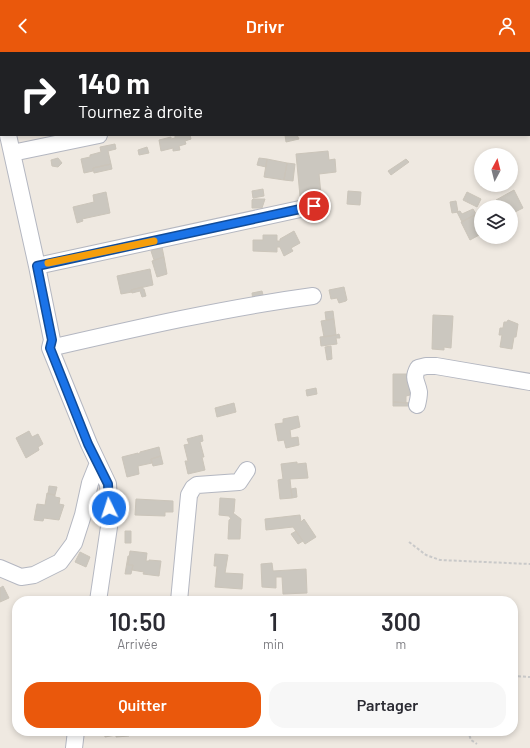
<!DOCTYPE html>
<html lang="fr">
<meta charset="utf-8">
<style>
:root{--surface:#fff;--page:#f7f7f7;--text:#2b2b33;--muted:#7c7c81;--accent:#ea580c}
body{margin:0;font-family:Barlow,sans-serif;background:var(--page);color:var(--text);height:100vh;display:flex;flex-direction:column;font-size:15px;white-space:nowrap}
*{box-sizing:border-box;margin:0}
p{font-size:13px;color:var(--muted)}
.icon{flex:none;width:22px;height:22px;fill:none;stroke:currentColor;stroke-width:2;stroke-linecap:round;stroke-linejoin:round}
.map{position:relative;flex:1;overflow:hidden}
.sheet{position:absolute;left:12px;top:544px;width:506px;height:140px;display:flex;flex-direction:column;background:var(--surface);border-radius:16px;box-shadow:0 2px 6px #0003}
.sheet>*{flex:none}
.guide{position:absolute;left:0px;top:0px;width:530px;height:84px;box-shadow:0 2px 6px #0003;background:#202124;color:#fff;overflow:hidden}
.needle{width:26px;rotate:7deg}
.controls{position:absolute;left:474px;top:96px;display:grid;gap:8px}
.controls a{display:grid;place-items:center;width:44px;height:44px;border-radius:50%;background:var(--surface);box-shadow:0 2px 6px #0003;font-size:20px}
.pin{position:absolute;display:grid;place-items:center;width:34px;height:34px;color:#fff;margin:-17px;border:2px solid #fff;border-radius:50%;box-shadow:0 1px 4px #0007}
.me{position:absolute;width:44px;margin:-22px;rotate:356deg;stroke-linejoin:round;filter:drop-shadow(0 0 3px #0008)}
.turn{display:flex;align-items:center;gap:14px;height:84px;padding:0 12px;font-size:18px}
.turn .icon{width:52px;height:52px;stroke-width:2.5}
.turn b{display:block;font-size:28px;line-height:34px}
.eta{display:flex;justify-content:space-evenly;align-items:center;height:68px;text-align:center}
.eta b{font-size:24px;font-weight:600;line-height:28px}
.button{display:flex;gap:8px;margin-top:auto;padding:8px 12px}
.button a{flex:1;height:46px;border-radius:16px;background:var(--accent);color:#fff;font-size:16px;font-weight:600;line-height:46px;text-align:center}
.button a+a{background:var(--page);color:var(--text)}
header{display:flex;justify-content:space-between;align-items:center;height:52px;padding:0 12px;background:var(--accent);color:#fff;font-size:18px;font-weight:600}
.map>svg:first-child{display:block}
</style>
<header><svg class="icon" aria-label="back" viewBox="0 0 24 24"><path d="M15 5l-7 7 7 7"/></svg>Drivr<svg class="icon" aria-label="person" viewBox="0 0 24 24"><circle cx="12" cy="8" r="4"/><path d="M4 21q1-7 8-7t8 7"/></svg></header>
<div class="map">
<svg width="530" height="696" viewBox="0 0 530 696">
<rect width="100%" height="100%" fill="#efe9e1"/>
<path fill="#cbc7bf" stroke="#cbc5ba" d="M175 83H190L191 87 185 89 186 92 179 94 180 98 173 99V96L161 99 159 88 171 85V87L175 86Z
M285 83H297L299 87 286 90Z
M115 92 116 97 108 99 111 112 93 116V119L84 121 81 107 90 105V103L101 100 100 95Z
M147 95 149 101 139 103 138 98Z
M328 99 329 108 335 107 336 120 319 122 321 142 300 144 296 102Z
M58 106 62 111 58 115 52 114 51 108Z
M259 106 267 107 266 115 257 113Z
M267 107 287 111 284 128 264 125Z
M406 107 409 110 391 123 388 119Z
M287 111 295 112 293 129 284 128Z
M111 112 112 117 94 121 93 116Z
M263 137 264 144 253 146 252 139Z
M514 138 523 156 511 162V155H499L496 148Z
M348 139 361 140 360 153 347 152Z
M106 140 110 161 82 167 83 169 77 171 73 155 94 150 93 143Z
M467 140 481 147 477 155 463 148Z
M253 147H265L262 156H252V148Z
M456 149 458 160 452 161 450 150Z
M473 157 476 162 462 170 457 160 460 159 462 162Z
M477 162 481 170V182L470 188 461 170Z
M294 179 300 191 291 196 293 199 284 204 280 195H277V200L253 199V188H263V183H277V189H280V187Z
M162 195 164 205 154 208 151 199Z
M164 205 167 222 157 225 152 209Z
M150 217 153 233 131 238 132 240 121 242 117 224Z
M142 235 143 237H144L146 244 142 245 140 239 132 241 131 238Z
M344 235 347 248 346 249 339 251 337 246 331 247 329 238Z
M262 239 264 247 253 249 252 241Z
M333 259 334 267 326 268 325 260Z
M433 263 453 264 451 296 444 295V298L432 297Z
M334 267 336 283 324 285 321 269Z
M508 268 518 272 516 285H514L512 297 500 295 502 283H499L500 276H503L504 270H507Z
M339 282 340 286H336L337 292 321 294 320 285 336 283Z
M331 294 332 307 327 308 325 295Z
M393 322H410V343L406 344V351L393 350Z
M316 336 317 342 307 344 306 338Z
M393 350 412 351V354H393Z
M234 351 236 360 217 365 215 356Z
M298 364 300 375 290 378 291 386 298 385 299 393 286 396 284 388 278 389 275 372 283 371V367Z
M29 379 32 385 38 382 43 392 38 395 39 398 26 406 16 386Z
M202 383 203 389 200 390 204 405H202L205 418 188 422 185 409H188L184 393 189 392 187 387Z
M159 395 161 404 151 407 152 411 138 414 139 422 127 425 122 405 138 401V402L140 401V400Z
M161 404 163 412 153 414 151 407Z
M297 410V412L306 411 308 426 290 427 292 446 280 447 278 428 283 427 281 412Z
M49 434 57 435 55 443 48 442Z
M296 436 297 445 292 446 291 437Z
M47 441 55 443V445L60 446 59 452 64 453 59 468 44 466 43 469 34 468 37 452 45 453Z
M220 446 235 447 234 460 233 461 241 467 240 487H228L229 468 231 467 229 464 219 463Z
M136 447 173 449V460H165V464L135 463Z
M300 463 301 470 304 467 316 485 305 492 293 475 266 478 265 467Z
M125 479H131V491H125Z
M296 479 303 489 298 492 291 482Z
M130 499 147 501 146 509H149V508L161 509 159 524 143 522 144 520 132 518 133 513H128Z
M80 500 90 505 86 515 75 510Z
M215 502 228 503 225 521 243 522 242 537 215 535 217 514H214Z
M128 504H129L128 513H133L131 522H125Z
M272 511 273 519 306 517 307 541 283 542 282 525H276V536L262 535 261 512Z
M3 534 9 546 0 550V536Z
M104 679H137V680L129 682V684L116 685V683L105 685Z
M422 679H437V683L422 682Z"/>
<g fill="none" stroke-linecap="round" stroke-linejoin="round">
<defs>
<path id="minor" d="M475 1V0
M0 30 1 36
M529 33H530
M8 83 37 214 52 288 50 296 89 392 108 432 110 468 98 549
M12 101 99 83
M37 214 314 154
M50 296C137 276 224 256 313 244
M417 353C418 349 419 344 419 340 417 329 412 327 418 316L426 314H436L530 330
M0 516 21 525 34 523 60 510 74 491 83 463 90 431 98 411
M179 549 189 443 193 436 197 433 239 430 247 418
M74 696 76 679"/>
</defs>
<use href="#minor" stroke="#b4b7c1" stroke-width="18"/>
<path stroke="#c9c9c9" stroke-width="2" stroke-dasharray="3 2" stroke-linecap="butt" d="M409 490 426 503 440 508 530 512
M513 624 530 625
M468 679 471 688 477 692"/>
<use href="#minor" stroke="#fff" stroke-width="16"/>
</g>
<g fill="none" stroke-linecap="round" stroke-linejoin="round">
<defs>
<path id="route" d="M109 456 108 432 88 392 50 296 52 288 37 214 314 154"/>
</defs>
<use href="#route" stroke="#114b97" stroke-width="10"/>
<use href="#route" stroke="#1a73e8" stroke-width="7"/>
<path stroke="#f59e0b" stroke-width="7" d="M48 211 154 189"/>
</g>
</svg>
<div class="controls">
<a><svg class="needle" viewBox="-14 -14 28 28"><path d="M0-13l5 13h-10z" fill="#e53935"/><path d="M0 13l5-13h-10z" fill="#7c7c81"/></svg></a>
<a><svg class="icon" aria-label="layers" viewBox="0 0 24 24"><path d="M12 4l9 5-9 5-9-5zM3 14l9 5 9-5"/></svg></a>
</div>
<div class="pin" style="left:314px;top:154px;background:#d93025"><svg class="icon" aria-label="arrive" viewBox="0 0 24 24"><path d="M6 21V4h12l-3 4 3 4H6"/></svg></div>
<svg class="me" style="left:109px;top:456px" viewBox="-20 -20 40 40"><circle r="17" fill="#1a73e8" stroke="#fff" stroke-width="3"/><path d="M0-11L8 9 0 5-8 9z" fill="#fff"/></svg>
<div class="guide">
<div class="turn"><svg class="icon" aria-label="right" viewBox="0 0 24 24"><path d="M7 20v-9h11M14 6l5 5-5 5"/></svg><div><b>140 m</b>Tournez à droite</div></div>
</div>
<section class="sheet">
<div class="eta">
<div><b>10:50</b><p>Arrivée</p></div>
<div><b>1</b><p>min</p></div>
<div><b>300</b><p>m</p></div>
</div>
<div class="button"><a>Quitter</a><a>Partager</a></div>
</section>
</div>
